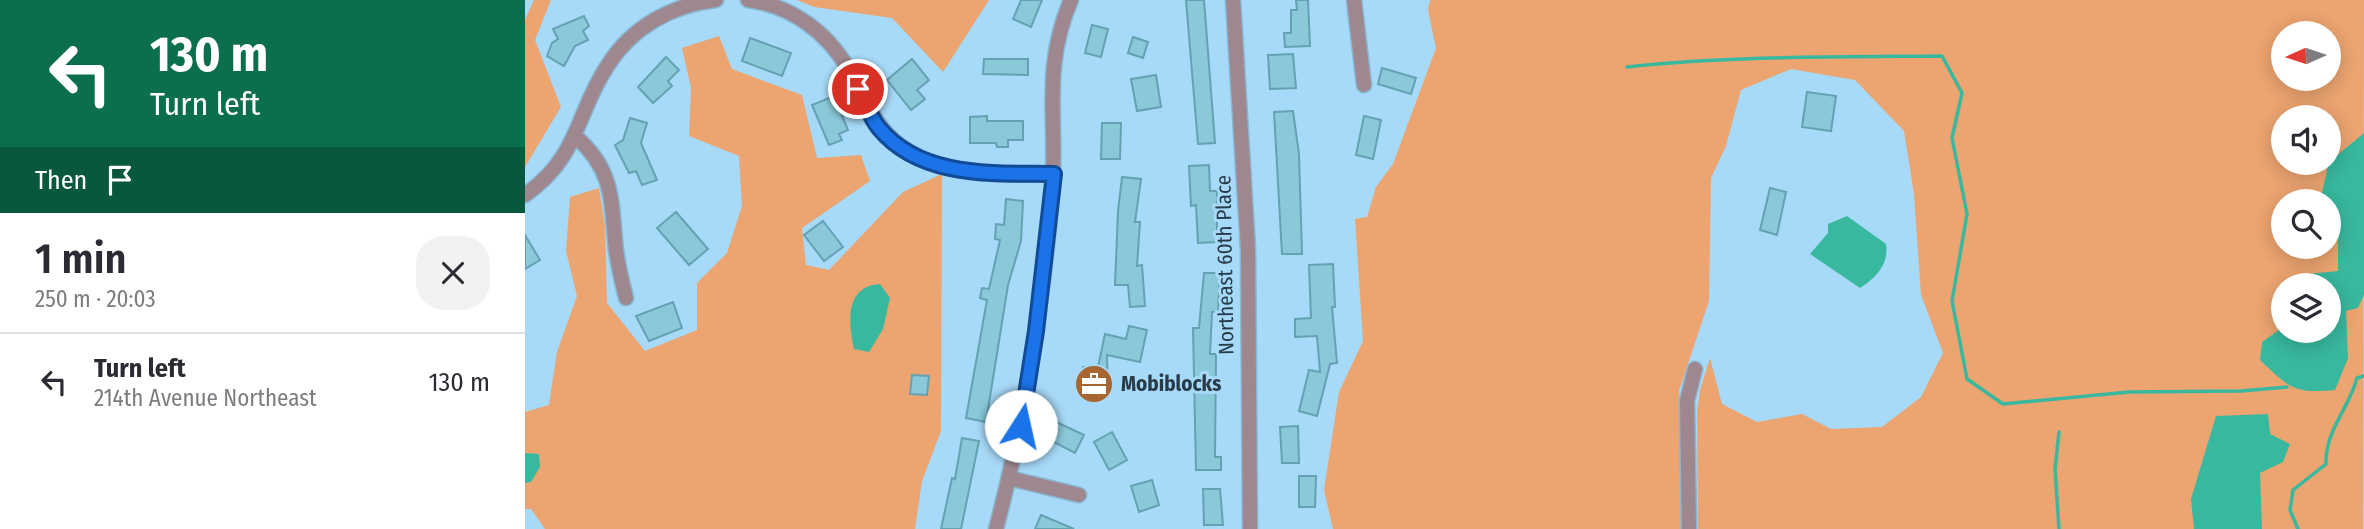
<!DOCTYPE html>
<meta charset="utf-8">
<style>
:root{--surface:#fff;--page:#f2f2f3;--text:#2b2b33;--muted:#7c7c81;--line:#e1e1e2}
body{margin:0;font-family:"Fira Sans Condensed",sans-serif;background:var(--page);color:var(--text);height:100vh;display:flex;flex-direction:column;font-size:26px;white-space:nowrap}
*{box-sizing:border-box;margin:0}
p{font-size:23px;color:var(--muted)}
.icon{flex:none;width:38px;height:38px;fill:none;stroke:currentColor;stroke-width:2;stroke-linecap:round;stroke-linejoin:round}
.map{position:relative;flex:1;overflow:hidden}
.details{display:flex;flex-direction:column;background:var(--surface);width:525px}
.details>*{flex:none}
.hud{background:#0b6e4f;color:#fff;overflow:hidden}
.needle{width:46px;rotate:267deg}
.fabs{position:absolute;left:1746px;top:21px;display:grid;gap:14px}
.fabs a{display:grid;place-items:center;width:70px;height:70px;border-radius:50%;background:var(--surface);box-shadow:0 4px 18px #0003;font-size:35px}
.pin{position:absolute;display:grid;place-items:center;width:60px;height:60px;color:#fff;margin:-30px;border:4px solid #fff;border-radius:50%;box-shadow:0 2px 7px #0007}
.me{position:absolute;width:77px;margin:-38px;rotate:10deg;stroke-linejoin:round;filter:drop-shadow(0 0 5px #0008)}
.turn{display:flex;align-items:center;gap:24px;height:147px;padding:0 35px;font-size:32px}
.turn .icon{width:91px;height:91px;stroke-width:2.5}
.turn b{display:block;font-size:49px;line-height:60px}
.then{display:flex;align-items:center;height:66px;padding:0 35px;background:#0003;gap:14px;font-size:26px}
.round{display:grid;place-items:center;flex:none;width:74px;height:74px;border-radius:28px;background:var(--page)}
.summary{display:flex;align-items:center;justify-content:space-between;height:119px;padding:0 35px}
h1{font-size:42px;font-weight:600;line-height:52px}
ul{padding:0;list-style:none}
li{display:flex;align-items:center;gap:21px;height:98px;padding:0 35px;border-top:2px solid var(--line)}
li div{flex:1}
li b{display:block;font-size:26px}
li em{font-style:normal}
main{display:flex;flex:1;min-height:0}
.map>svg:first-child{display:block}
</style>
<main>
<section class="details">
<div class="hud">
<div class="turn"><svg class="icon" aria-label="left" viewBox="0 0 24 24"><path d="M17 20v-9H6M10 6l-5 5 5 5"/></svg><div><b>130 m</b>Turn left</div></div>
<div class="then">Then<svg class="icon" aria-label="arrive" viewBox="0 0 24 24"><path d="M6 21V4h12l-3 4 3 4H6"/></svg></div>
</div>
<div class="summary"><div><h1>1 min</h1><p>250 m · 20:03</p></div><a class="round"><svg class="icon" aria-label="close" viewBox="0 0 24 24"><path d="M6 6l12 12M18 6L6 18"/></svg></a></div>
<ul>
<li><svg class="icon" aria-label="left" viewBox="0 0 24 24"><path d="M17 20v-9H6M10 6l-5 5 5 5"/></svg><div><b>Turn left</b><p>214th Avenue Northeast</p></div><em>130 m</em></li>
</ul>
</section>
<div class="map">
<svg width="1839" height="529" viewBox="0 0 1839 529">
<rect width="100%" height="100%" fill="#a7d9f8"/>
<path fill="#eca470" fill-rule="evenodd" d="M9 0H26L10 40 36 107 0 167V20Z
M272 0H464L418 72 367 18 289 7Z
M905 0H1839L1838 529H1173L1172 411 1175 390 1185 358 1197 404 1232 422 1277 414 1306 429 1357 427 1396 397 1418 353 1396 295 1389 194 1379 131 1330 80 1266 69 1216 90 1201 146 1186 178 1184 301 1154 391 1159 442 1157 529H808L799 490 814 392 838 341 830 219 842 217 851 187 868 164 911 48 903 10ZM1759 33H1804V79H1759ZM1759 117H1804V163H1759ZM1759 201H1804V247H1759ZM1759 285H1804V331H1759Z
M194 36 207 69 277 95 292 158 336 155 345 181 277 228 281 265 304 270 378 192 417 174 416 431 397 481 390 529H20L6 509H0V412L24 405 32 352 52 296 41 251 45 197 74 188 80 226 82 303 120 351 172 330V283L202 253 217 206 214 156 164 136 166 88 157 48Z"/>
<path fill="#38b89e" d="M1839 133V295L1833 308 1821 311 1823 358 1810 390C1768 394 1765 388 1735 360L1737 342 1758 327 1759 293V331H1804V285H1769L1783 274 1813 271V239L1804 232V201H1795L1804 162Z
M1322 216 1361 244C1364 264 1352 277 1335 288L1285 254 1303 233V224Z
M355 284 365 298 358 329 344 352 329 349C323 322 320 286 355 284Z
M1743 414 1745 434 1765 444 1758 462 1735 473 1737 529H1669L1666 499 1691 416Z
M0 453 14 454 15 467 6 482 0 483Z"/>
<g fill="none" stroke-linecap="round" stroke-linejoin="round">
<path stroke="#38b89e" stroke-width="3.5" d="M1102 67C1206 56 1312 57 1417 56L1437 93 1427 138 1442 214 1427 301 1442 379 1478 404 1604 392 1716 391 1762 387
M1534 529 1530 469 1534 432
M1773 529 1765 510 1768 490 1801 464C1800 430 1824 409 1832 378L1839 376"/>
</g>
<path fill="#8bc9da" stroke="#64a2b2" stroke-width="2" d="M496 0H517L506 27 488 19Z
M661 0H679L690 143 673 144Z
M771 0H783L785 46 760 47 759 33H766V10H772Z
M59 16 64 26 58 31 63 40 50 46 39 66 22 56 27 43 33 39 28 29Z
M567 25 583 29 576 57 560 53Z
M608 37 623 42 618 58 603 53Z
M225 38 266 53 257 76 217 61Z
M768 54 771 88 745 89 743 55Z
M141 57 154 70 143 81 147 86 128 103 113 87Z
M387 59 404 80 392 90 400 99 386 110 362 80Z
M459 59H503V75L458 74Z
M857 68 891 78 886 94 853 84Z
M631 75 636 107 612 111 606 79Z
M1282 92 1311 96 1306 131 1277 127Z
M309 96 323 130 314 134 317 140 304 145 287 105Z
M768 111 774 154 777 254H757L749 112Z
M462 116V121H498V140H483V147H472L471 143H445V117Z
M839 116 856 120 848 159 831 155Z
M105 118 122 123 116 143 132 180 117 185 111 171 104 173 90 145 98 140Z
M577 123H596L595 159H576Z
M684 165 685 191H692V242L673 243 671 205 666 206 664 166Z
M597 177 616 179 610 222H615L612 266 617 265 620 306 605 307 603 285H590L593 211Z
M1245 188 1261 192 1252 235 1235 230Z
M481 199 498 201 496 241 483 285 461 422 441 418 462 300 455 298 457 288 464 289 475 240 470 239 471 224 479 225Z
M151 212 183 249 164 265 132 228Z
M298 221 318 247 299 261 279 235Z
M0 235 15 260 0 269Z
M808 264 810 307H807L812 363 805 364 792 416 774 411 784 370 795 372 792 336 770 337V319L786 318 784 265Z
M679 273H695L693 312H687L685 354H691L690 457H696V470H671L668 328H674Z
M148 302 157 328 124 341 111 316Z
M604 326 622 330 615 362 582 355 583 397 559 398 558 367H573L580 334 601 339Z
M387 375 404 376 402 395 385 394Z
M525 419 559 435 550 453 517 436Z
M773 426 774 463H757L755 427Z
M587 432 602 460 584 470 569 442Z
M437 438 454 441 436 529H416L427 478 430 479Z
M774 476H791L790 507H774Z
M627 480 634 505 614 512 606 486Z
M678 489H695L698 525H679Z
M516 515 549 529H510Z"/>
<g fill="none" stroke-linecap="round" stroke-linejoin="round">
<defs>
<path id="minor" d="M223 0C267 6 302 32 324 70 341 100 350 128 378 148 422 179 478 174 529 174
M708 0 723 249 725 529
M829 0 839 85
M51 137C90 171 86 203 91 250 93 266 97 282 101 298
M0 195C56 155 50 114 83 65 107 27 147 5 191 0
M484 478 554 495
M471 529C500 419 517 307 527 194 533 122 516 70 546 0
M1164 529 1162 401 1170 369"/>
</defs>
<use href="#minor" stroke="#8bb6d1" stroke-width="17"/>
<use href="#minor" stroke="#9e878e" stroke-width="14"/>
</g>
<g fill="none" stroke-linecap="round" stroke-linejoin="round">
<defs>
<path id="route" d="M333 89C340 102 345 117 354 128 396 179 470 173 529 174L511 331 496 426"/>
</defs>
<use href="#route" stroke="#114b97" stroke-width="18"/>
<use href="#route" stroke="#1a73e8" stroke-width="12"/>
</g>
<defs>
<symbol id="office-disc" viewBox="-11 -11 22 22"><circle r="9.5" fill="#a76531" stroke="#a7d9f8"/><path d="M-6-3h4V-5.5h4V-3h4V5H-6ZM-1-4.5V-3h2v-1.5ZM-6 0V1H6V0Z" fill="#fff"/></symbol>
</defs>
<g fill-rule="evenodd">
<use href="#office-disc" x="547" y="362" width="44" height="44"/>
</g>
<g text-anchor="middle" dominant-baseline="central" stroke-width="6" stroke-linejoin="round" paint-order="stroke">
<g font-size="21" fill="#273b48" stroke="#a7d9f8">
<text transform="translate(700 265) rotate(-91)">Northeast 60th Place</text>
</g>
<g font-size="21" font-weight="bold" fill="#273b48" stroke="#a7d9f8" text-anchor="start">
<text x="596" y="384">Mobiblocks</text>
</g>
</g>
</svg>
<div class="fabs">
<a><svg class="needle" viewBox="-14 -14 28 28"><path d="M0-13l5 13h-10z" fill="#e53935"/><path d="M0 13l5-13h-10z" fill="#7c7c81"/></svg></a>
<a><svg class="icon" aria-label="sound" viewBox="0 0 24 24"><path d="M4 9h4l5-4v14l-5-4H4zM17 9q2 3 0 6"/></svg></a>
<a><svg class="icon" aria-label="search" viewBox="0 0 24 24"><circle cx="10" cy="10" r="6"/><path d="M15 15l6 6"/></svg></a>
<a><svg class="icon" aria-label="layers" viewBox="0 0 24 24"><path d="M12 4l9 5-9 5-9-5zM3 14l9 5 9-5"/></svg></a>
</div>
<div class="pin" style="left:333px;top:89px;background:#d93025"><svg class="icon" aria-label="arrive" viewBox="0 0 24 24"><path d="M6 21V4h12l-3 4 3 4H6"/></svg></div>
<svg class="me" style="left:496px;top:426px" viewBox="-20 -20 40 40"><circle r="19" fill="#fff"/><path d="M0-13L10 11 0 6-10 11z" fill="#1a73e8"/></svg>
</div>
</main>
